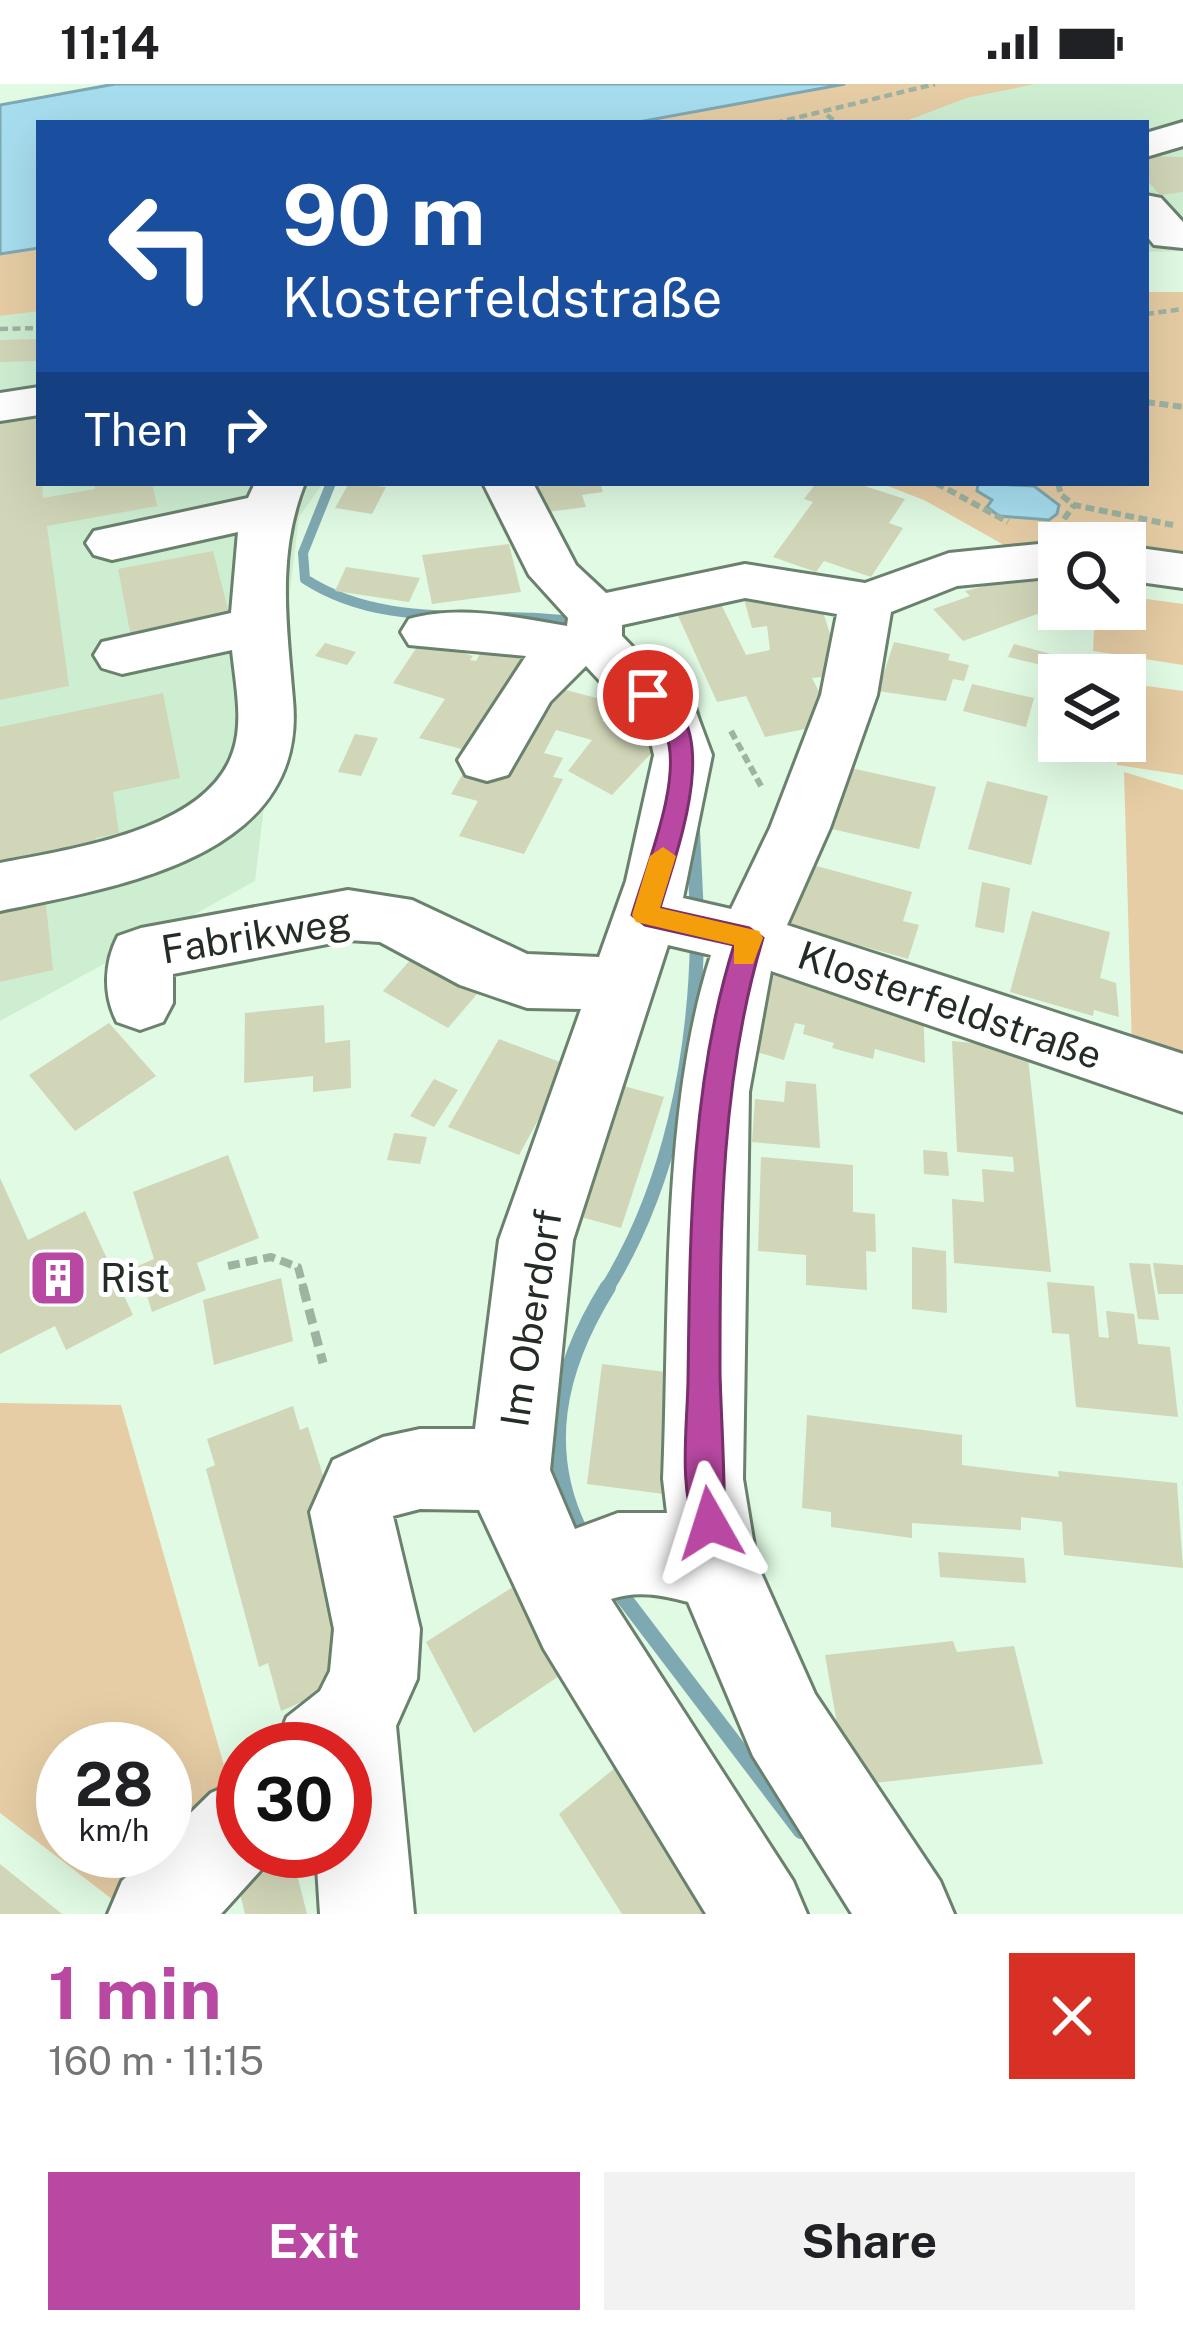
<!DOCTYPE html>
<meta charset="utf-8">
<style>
:root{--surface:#fff;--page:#f2f2f2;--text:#202124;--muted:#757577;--accent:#b948a3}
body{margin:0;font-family:"Public Sans",sans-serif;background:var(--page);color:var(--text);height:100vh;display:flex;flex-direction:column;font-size:45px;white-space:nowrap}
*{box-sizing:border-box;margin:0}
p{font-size:39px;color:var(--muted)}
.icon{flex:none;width:66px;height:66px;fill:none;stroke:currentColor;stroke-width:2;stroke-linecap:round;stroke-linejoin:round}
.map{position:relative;height:1830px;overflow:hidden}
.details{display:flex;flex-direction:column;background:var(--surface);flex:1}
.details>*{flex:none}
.banner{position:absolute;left:36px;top:36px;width:1113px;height:366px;border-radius:0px;box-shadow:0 12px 48px #0002;background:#1a4fa0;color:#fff;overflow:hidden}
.fabs{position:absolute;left:1038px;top:438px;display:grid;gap:24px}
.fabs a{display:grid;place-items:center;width:108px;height:108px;border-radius:0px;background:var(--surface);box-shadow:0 12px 48px #0002;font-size:60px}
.speed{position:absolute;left:36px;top:1638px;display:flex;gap:24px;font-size:60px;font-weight:700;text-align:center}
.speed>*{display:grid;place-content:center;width:156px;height:156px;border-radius:50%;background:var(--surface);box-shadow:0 12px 48px #0002;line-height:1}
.speed small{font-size:30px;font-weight:400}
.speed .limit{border:18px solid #d22;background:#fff;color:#111}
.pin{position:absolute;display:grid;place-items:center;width:102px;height:102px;color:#fff;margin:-51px;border:6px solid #fff;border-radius:50%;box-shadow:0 3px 12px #0007}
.me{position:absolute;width:132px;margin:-66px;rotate:354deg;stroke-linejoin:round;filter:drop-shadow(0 0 9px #0008)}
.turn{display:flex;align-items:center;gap:42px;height:252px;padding:0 48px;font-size:54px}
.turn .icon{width:156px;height:156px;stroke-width:2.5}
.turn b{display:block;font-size:84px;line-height:102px}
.then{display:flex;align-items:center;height:114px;padding:0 48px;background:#0003;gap:24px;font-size:45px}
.round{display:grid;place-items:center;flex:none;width:126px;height:126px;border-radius:0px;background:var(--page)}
.head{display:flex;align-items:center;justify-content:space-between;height:204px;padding:0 48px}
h1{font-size:72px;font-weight:700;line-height:90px;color:var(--accent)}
.primary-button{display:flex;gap:24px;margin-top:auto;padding:24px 48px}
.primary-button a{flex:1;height:138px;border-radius:0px;background:var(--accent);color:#fff;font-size:48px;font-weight:700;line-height:138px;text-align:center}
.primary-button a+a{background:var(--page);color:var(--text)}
.status{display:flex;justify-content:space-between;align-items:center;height:84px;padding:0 60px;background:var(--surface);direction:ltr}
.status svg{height:33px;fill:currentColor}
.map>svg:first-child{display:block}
</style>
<div class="status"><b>11:14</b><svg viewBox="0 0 49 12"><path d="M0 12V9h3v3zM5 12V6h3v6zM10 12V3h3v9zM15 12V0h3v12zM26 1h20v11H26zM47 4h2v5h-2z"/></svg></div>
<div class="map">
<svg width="1183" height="1830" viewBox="0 0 1183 1830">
<rect width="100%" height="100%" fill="#e0fae3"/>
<path fill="#ceeed2" d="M1036 0H1183V167L1146 168V39H901L967 14Z
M15 227H39V399H323L299 433 255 797 0 937V232Z"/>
<path fill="#e6cda5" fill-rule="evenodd" d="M845 0H1036L967 14 901 39H633Z
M39 164V227L0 232V170Z
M1146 208H1183V478L1125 467V459L1004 461 924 416 880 399H1146Z
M1125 512 1183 520V581L1093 567 1095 525H1125Z
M1125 599 1183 607V691L1117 681V657H1125Z
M1124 688 1183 706V982L1132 964Z
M0 1319 121 1321 235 1720 121 1822 0 1729ZM63 1665H165V1767H63Z"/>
<path fill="#a7deef" stroke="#7fa9b2" stroke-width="3" d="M115 0H845L633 39H39V164L0 170V21Z
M978 399 1034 402 1059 421 1057 430 1049 436 999 432 987 423 992 416 977 407Z"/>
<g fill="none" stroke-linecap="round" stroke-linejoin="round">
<path stroke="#7fa9b2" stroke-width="10" d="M331 399 303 469 305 495C388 549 488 523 582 539
M659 594 694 626 706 671"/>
<path stroke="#7fa9b2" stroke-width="14" d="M693 747 697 832
M606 1206C670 1103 695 974 697 854"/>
<path stroke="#7fa9b2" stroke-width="16" d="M586 1459C537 1370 557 1285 608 1203
M611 1497 801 1747"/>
</g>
<path fill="#d1d6b8" d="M1146 72 1183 73V108L1160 111 1146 95Z
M39 255V277L0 278V256Z
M39 327 43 414 95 405 94 399H152L157 422 47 442 69 602 0 616V333Z
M349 399 386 403 372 430 335 424Z
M532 399H600L603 408 582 411 586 423 539 429Z
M816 399H855L905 415 889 439 903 444 871 493 824 477 816 488 773 473 813 418 804 415Z
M509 460 521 508 432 520 422 471Z
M213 467 230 533 131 553 118 485Z
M346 483 420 494 409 518 335 507Z
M1038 488 1059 508V522L963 557 933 525 970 512 965 507Z
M742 508 819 515 843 591 812 594 835 639 765 653 746 612 717 618 675 525 719 516 746 571 770 566 767 542 752 544Z
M421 557 473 572 470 576 476 577 484 563 537 580 481 670 419 654 445 615 393 599Z
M894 558 950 570 948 576 969 581 964 597 953 595 946 617 878 607Z
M325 559 356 568 347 581 315 572Z
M1014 560 1087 580 1084 591 1008 573Z
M539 599 612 618 602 637 656 664 612 711 568 687 592 656 556 646 544 669 563 674 553 693 563 695 524 770 459 752 478 717 451 710 468 681 516 683 526 664 510 659Z
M972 600 1034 614 1026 643 963 627Z
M163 609 180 694 113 708 119 749 96 754 98 767 0 788V643Z
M355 650 378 654 361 692 338 688Z
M851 684 936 703 919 765 832 745Z
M987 697 1048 712 1031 781 968 765Z
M798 777 912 808 903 837 919 841 908 875 775 837Z
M982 798 1010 804 1004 849 975 843Z
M45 812 53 886 0 898V822Z
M1032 827 1110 848 1100 894 1116 899 1119 933 1094 926 1093 932 1010 908Z
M412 874 477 910 448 944 383 907Z
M763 879 923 921 925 979 875 965 873 975 832 964 834 959 803 950 805 941 795 939 784 976 736 962Z
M324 921 325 959 350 956 351 1004 313 1008V992L244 999 245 929Z
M109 939 156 992 75 1047 29 991Z
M499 955 568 981 519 1071 448 1043Z
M952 957 1027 964 1051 1188 954 1179 952 1115 984 1118 982 1085 1014 1088 1013 1073 957 1068Z
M434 995 458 1006 434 1043 410 1032Z
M605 997 664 1013 621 1144 559 1127Z
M786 997 816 1000 820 1064 752 1058 755 1015 784 1018Z
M394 1049 427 1053 420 1080 387 1076Z
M923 1066 947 1068 949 1092 924 1090Z
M228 1071 259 1154 197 1179 206 1206 152 1228 138 1182 154 1175 133 1108Z
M761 1073 853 1081V1128L875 1130 876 1168 866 1167 867 1206 806 1201V1171L758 1167Z
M0 1094 28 1156 85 1127 133 1231 66 1266 55 1242 0 1270Z
M912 1163 946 1167 947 1229 912 1225Z
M1129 1179 1150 1180 1159 1236 1138 1235Z
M1153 1179 1183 1181V1210H1158Z
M281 1194 293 1257 214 1281 203 1216Z
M1047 1198 1094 1202 1099 1253 1109 1254 1106 1227 1134 1230 1138 1260 1170 1263 1178 1333 1076 1323 1069 1250 1052 1249Z
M602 1280 698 1292 687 1413 587 1400Z
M293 1322 300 1346 308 1343 367 1533 363 1591 281 1627 268 1579 259 1583 206 1385 215 1381 207 1355Z
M807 1331 962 1351V1381L1059 1393 1058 1387 1177 1399 1183 1484 1064 1471 1062 1438 1021 1433V1446L912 1439V1454L831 1443V1428L802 1424Z
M938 1468 1024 1474 1026 1499 940 1493Z
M516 1501 565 1588 474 1649 426 1558Z
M953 1557 957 1568 1014 1562 1043 1680 848 1702 825 1571Z
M627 1674 731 1830H622L559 1730Z
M292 1771 307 1830H245L237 1797Z
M0 1780 62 1830H0Z"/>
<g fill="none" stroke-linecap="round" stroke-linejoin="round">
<defs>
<path id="minor" d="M1183 38V62L1146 73V49Z
M1146 111 1161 114 1183 138V164L1154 161 1146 151Z
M39 303V331L0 337V309Z
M255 399H305C276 471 287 541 293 616 308 774 117 803 0 827V779C70 765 207 747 233 668 244 637 235 598 232 566L122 590 102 584 94 571 102 558 231 529 238 448 112 476 94 471 86 459 94 447 248 414Z
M483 399H533L576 481 606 509 745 480 865 499 949 469 1059 458 1063 459 1059 492 957 502 891 528 877 611 830 744 787 841 1183 970V1028L771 887 749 1008 743 1395 757 1480 815 1610 940 1797 954 1830H852L753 1672 688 1518C662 1511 637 1506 611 1515L793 1797 807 1830H706L544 1565 479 1426 420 1425 393 1432 420 1545 417 1595 396 1642 414 1830H320L316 1767H345V1665H274L287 1633 320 1607 330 1587 334 1545 310 1428 333 1376 383 1353 420 1345H475L499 1156 581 925 527 924 460 901 380 858 348 856 173 890V919L163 938 140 946 117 938C103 911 104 879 118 852L141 844 348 806 412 816 527 870 599 873 626 797 654 671 649 650 586 582 550 618 508 691 487 697 466 691 458 676 526 572 409 561 401 548 409 535C460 521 516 533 567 542L568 534 529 491ZM745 514 837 530 821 611 770 744 731 825 683 814 712 671 696 628 622 552V541ZM668 861 711 871C661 1026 670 1230 663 1395L667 1429H618L575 1445 550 1386 573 1156Z
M1125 462 1183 470V504L1125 496Z
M243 1695V1767H278L221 1830H108L122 1797 152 1767H165V1754L211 1709Z"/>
</defs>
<use href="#minor" stroke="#6a816d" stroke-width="6"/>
<path stroke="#9eb3a1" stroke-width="4.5" stroke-dasharray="8 4.5" stroke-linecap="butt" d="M827 31 837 39
M775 39 935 0
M1146 230 1183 225
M0 245 39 244"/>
<path stroke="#9eb3a1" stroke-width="6" stroke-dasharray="9 4.5" stroke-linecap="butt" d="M1146 318 1183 323
M936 399 1008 438
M1058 399 1061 411 1074 421 1173 441
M1064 435 1074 421
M731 647 761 702"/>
<path stroke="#9eb3a1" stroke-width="8" stroke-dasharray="12 6" stroke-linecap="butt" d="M228 1182 271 1173 298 1183 304 1206"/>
<path stroke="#9eb3a1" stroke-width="9" stroke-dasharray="15 8" stroke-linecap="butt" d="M303 1203 323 1279"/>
<use href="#minor" fill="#fff" fill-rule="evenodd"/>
</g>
<path fill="#b948a3" stroke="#782f6a" stroke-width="3" d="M648 603C731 631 676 767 660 824L749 844 763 854C721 993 720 1141 720 1286 720 1314 728 1436 722 1451L710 1456 698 1451C678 1405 687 1346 688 1297 690 1152 690 1001 734 861L645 841 632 831C645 786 685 691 665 648 659 634 645 623 636 611Z"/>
<path fill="#f59e0b" d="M663 763 676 772 660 824 759 847 763 854 753 880H734V861L636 838 632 831 650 772Z"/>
<defs>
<symbol id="building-square" viewBox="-11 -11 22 22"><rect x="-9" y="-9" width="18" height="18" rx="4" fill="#b948a3" stroke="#fff"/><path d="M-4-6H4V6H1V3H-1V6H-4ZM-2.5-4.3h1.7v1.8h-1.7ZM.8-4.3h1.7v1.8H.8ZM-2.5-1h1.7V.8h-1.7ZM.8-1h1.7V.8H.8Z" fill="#fff"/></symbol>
</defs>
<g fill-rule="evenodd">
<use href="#building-square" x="25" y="1161" width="66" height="66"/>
</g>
<g text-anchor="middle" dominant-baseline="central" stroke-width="10" stroke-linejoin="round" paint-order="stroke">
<g font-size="39" fill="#232d25" stroke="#fff">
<text transform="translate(256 851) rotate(-9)">Fabrikweg</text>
<text transform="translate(950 921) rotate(19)">Klosterfeldstraße</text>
<text transform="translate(531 1234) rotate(-81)">Im Oberdorf</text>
</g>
<g font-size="39" fill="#232d25" stroke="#fff" text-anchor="start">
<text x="100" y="1194">Rist</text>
</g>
</g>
</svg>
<div class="fabs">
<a><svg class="icon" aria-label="search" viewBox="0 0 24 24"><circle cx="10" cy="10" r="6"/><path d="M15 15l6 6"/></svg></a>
<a><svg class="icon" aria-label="layers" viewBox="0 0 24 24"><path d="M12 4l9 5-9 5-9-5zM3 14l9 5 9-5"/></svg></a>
</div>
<div class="speed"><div>28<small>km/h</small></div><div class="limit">30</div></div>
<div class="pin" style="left:648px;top:611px;background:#d93025"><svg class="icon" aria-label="arrive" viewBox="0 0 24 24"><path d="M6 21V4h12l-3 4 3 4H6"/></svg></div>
<svg class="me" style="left:710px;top:1439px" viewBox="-20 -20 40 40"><path d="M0-17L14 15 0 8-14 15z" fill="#b948a3" stroke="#fff" stroke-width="4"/></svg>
<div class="banner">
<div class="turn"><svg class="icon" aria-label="left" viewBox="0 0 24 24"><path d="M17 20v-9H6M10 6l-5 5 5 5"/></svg><div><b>90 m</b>Klosterfeldstraße</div></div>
<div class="then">Then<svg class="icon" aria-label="right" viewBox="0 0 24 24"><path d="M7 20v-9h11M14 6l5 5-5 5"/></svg></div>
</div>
</div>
<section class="details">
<div class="head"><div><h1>1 min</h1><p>160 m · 11:15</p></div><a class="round" style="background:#d93025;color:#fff"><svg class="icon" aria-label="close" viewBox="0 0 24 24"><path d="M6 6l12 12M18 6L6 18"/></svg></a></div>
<div class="primary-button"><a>Exit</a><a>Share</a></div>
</section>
